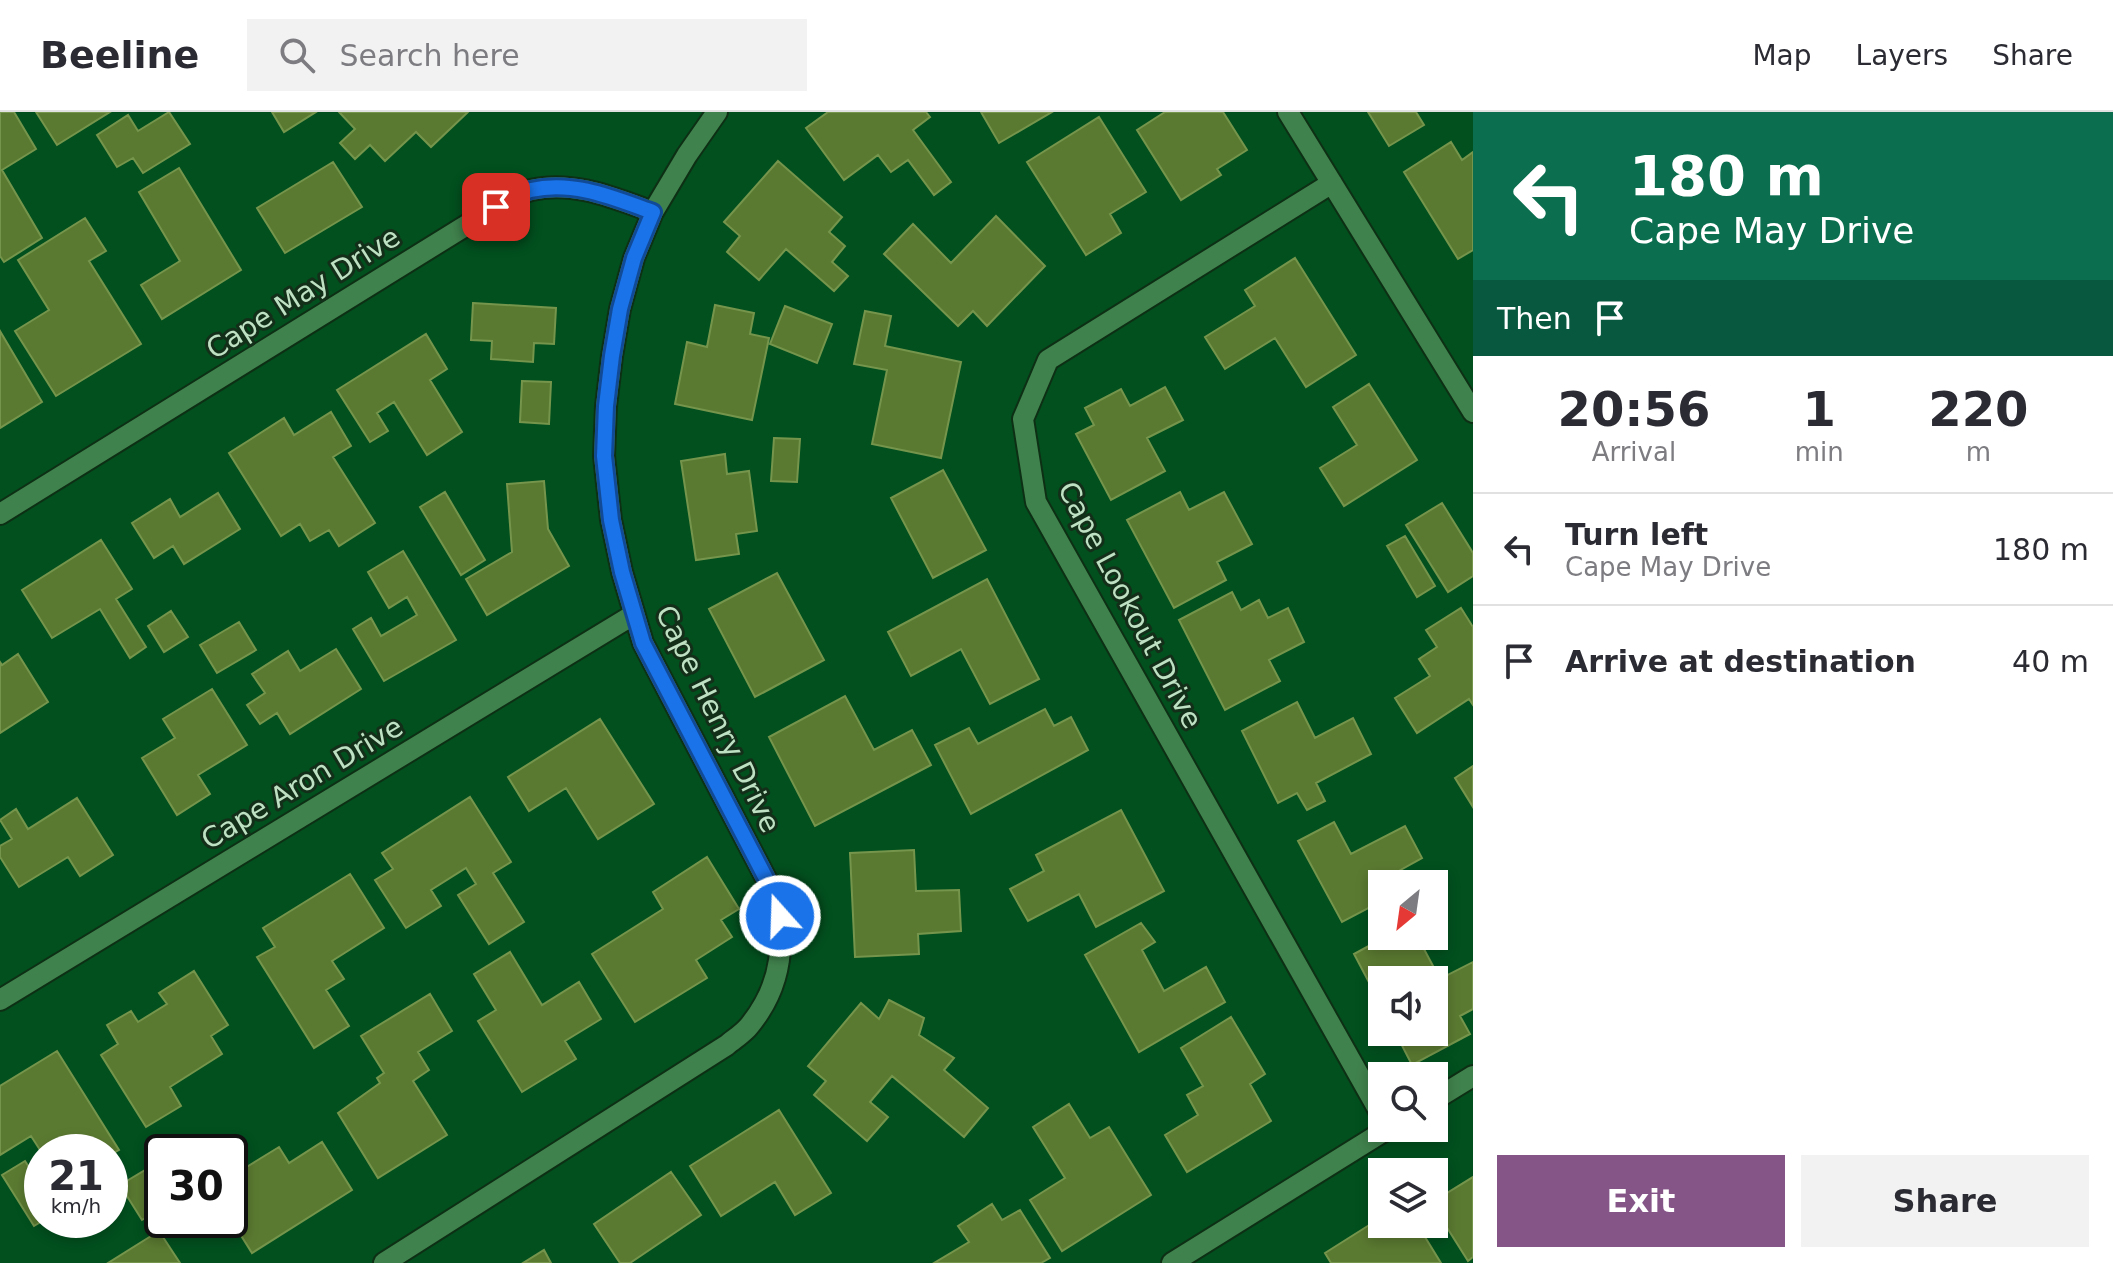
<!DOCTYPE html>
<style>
:root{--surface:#fff;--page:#f2f2f3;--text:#2b2b33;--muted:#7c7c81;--line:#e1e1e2;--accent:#855588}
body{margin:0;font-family:"DejaVu Sans",sans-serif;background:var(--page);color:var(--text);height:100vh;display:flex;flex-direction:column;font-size:30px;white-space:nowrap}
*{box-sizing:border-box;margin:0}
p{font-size:26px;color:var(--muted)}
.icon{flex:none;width:44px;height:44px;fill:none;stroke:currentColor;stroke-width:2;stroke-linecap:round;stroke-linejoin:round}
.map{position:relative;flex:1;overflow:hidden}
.side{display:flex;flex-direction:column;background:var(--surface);width:640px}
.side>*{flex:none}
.guide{background:#0b6e4f;color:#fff;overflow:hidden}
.needle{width:52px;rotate:209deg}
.tools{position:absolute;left:1368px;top:758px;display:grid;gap:16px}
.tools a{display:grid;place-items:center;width:80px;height:80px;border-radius:0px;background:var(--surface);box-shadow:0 4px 12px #0003;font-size:40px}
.speed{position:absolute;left:24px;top:1022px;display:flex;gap:16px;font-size:40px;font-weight:700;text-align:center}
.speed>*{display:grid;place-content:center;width:104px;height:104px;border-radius:50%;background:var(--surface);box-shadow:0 4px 12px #0003;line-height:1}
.speed small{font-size:20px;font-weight:400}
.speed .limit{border:4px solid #111;border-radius:12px;background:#fff;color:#111}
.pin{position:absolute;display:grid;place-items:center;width:68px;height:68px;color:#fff;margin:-34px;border-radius:16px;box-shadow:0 4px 12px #0006}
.me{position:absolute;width:88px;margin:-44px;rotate:340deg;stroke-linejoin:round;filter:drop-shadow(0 0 6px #0008)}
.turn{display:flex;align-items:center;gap:28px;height:168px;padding:0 24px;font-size:36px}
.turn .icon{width:104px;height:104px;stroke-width:2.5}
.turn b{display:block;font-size:56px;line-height:68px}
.then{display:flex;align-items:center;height:76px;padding:0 24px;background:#0003;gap:16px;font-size:30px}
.eta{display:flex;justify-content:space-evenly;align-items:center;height:136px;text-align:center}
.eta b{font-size:48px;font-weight:600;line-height:56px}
.action{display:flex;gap:16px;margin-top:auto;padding:16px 24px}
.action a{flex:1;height:92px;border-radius:0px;background:var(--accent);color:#fff;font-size:32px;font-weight:600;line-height:92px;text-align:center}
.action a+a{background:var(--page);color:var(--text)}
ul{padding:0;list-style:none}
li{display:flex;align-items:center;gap:24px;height:112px;padding:0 24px;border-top:2px solid var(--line)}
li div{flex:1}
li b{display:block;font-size:30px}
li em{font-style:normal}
header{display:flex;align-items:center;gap:48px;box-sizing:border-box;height:112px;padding:0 40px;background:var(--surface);border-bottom:2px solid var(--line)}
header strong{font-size:38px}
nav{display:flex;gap:44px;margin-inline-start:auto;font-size:28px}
.search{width:560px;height:72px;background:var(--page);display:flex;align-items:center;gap:20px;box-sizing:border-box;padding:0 28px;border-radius:0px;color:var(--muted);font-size:30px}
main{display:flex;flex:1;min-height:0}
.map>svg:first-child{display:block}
</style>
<header>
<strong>Beeline</strong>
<div class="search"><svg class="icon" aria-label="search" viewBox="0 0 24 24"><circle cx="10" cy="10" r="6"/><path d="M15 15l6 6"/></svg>Search here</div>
<nav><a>Map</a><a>Layers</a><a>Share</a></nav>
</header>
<main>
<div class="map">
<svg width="1473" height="1151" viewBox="0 0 1473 1151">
<rect width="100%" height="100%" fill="#02501e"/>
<path fill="#5b7a31" stroke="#75954c" stroke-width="2" d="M0 0H14L36 37 2 58 42 126 4 150 0 144Z
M36 0H110L57 33Z
M169 0 190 32 143 61 133 46 117 55 97 23 128 3 138 19Z
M272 0H316L284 20Z
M339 0H468L431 35 416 20 385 49 370 33 355 47 340 31 355 17Z
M828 0H926L930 5 913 18 951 70 934 83 908 48 891 60 878 43 844 68 806 16Z
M981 0H1052L999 31Z
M1165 0H1223L1247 38 1217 57 1221 63 1181 88 1137 18Z
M1368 0H1416L1424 13 1389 34Z
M1099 5 1146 80 1110 102 1121 121 1086 143 1027 50Z
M1451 30 1462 48 1473 40V138L1458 147 1404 60Z
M778 49 842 105 829 120 845 134 832 150 848 164 834 179 786 137 759 168 727 140 740 124 724 110Z
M333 50 362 95 285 141 257 96Z
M179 56 241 158 162 207 141 173 180 149 139 80Z
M996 104 1045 154 987 214 973 199 958 214 884 142 913 112 951 151Z
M85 106 106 139 89 149 141 232 56 284 15 219 49 198 18 148Z
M1295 146 1356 243 1306 275 1275 226 1225 257 1205 225 1255 194 1245 178Z
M473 191 556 196 554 232 534 231 533 250 491 247 492 229 471 228Z
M715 193 754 201 750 222 769 226 752 308 675 292 687 230 707 235Z
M785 194 832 212 817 251 770 232Z
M865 199 891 204 885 234 961 250 941 346 872 332 887 258 854 252Z
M0 219 42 290 0 316Z
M426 222 447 257 430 268 462 320 427 343 394 290 377 301 388 319 370 330 337 278Z
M522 269 551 270 549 312 520 310Z
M1369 272 1417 348 1344 394 1320 356 1357 333 1333 295Z
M1165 275 1183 308 1147 326 1165 359 1111 388 1076 322 1094 313 1085 296 1121 277 1130 294Z
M331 300 351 334 333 345 375 411 339 434 329 418 310 429 300 412 281 424 229 341 284 306 294 323Z
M774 326 800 327 797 370 771 369Z
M725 342 727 362 749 359 757 419 736 422 739 442 696 448 681 349Z
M943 358 986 438 933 466 891 386Z
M544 369 548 417 569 454 487 503 466 467 512 440 507 372Z
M445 380 485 448 461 463 420 395Z
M1180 380 1189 398 1224 380 1252 432 1217 450 1226 468 1174 496 1127 408Z
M218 381 240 417 184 452 173 434 154 446 132 411 170 387 180 405Z
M1442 391 1473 441V464L1448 480 1406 413Z
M1405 424 1435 474 1417 485 1387 434Z
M101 428 132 477 116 487 146 535 130 546 100 497 52 526 22 478Z
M403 439 456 528 384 569 353 517 371 506 381 524 417 503 407 485 389 496 368 460Z
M777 461 824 548 755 585 709 497Z
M987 467 1039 567 990 592 961 537 911 564 888 520Z
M1232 480 1241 498 1259 488 1268 506 1288 496 1304 530 1269 548 1280 569 1225 598 1179 508Z
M1461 496 1473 515V593L1469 587 1417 621 1395 586 1430 564 1419 547 1437 535 1426 518Z
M171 499 188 525 164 540 148 514Z
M239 510 256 538 217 561 200 533Z
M336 537 361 577 290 622 277 601 260 612 247 593 265 581 252 562 288 539 300 559Z
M18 542 48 590 0 621V550L2 553Z
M212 577 247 633 198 663 210 682 177 703 142 646 175 626 163 607Z
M845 584 874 638 912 618 931 653 815 714 769 625Z
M1297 590 1315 626 1353 606 1371 642 1316 671 1325 689 1307 698 1297 681 1278 691 1242 619Z
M1045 597 1054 614 1071 605 1088 638 971 702 935 633 969 616 978 632Z
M600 607 654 692 598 727 566 676 529 699 508 665Z
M1473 654V695L1455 666Z
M470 685 511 750 493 761 524 810 489 832 458 783 476 772 466 756 431 778 441 794 406 816 375 768 393 757 382 741Z
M77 686 113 743 80 764 68 745 19 775 0 745V734L12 727 0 708 16 697 28 717Z
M1121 698 1164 779 1096 815 1079 782 1028 809 1010 777 1044 759 1036 743Z
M1334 710 1351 742 1405 714 1422 746 1386 766 1390 772H1382V789L1342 810 1298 729Z
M914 738 916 779 959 778 961 819 918 822 919 842 855 845 850 741Z
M707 745 739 797 721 808 732 825 696 848 707 866 635 910 592 842 663 797 653 780Z
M350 762 384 816 332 849 344 867 326 878 349 914 314 936 257 845 275 835 263 816Z
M1141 811 1155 830 1142 838 1164 879 1206 855 1225 890 1139 940 1085 843Z
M1387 824H1417L1440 867 1473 850V897L1460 904 1470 922 1412 953 1395 920H1434V868H1382V895L1354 842Z
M510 840 542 893 579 870 601 907 565 929 576 947 522 980 478 909 496 898 474 862Z
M194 859 228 913 211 924 222 942 170 975 181 994 146 1015 101 943 118 932 107 913 131 899 138 910 167 892 159 881Z
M430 882 452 919 418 940 429 958 413 969 447 1023 378 1066 338 1001 380 971 377 966 384 961 361 924Z
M889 888 924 906 919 923 954 946 944 958 988 996 964 1025 892 964 870 990 888 1005 867 1029 814 983 826 969 808 954 861 891 879 907Z
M1231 905 1265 962 1250 972 1271 1009 1187 1060 1165 1023 1198 1003 1187 983 1203 974 1181 936Z
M57 939 119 1038 110 1043V1040L42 1041 31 1024 0 1043V974Z
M1069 992 1090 1026 1109 1015 1151 1083 1062 1139 1030 1088 1065 1066 1033 1015Z
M779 998 831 1081 795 1103 775 1070 721 1104 690 1054Z
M225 1024 245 1056 279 1035 289 1051 322 1030 352 1078 252 1141 230 1106V1040H199Z
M25 1049 42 1075V1108H44L34 1114 2 1063Z
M157 1051 162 1060V1096L142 1108 120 1073Z
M671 1060 701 1103 630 1151H620L594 1112Z
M1473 1065V1145L1468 1149 1434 1095V1089Z
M992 1092 1002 1108 1020 1098 1050 1146 1041 1151H934L969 1130 958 1114Z
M1382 1105V1112H1417L1441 1151H1331L1325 1141Z
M159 1119 180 1151H108Z
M544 1138 551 1151H523Z"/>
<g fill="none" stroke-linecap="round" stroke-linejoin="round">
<defs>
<path id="minor" d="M1288 0 1473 300
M1332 71 1048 248 1023 307 1036 390 1382 1004
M0 402 496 95C507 89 519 81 531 78 573 68 614 86 653 100
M0 888 633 503
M1434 988 1473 964
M384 1151 727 933C734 927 744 921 750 913 783 872 787 827 772 778L643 531 622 460 611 408 604 344 606 294 612 244 620 197 634 146 653 100 687 43 717 0
M1172 1151 1389 1016"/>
</defs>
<use href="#minor" stroke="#0d3015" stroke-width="24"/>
<use href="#minor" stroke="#40824d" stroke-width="20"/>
</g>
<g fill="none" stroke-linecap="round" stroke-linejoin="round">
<defs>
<path id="route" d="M496 95C507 89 519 81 531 78 573 68 614 86 653 100L634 146 620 197 612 244 606 294 604 344 611 408 622 460 643 531 772 778 780 804"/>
</defs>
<use href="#route" stroke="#114b97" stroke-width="20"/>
<use href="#route" stroke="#1a73e8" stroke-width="14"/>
</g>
<g text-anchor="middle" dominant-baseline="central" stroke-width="6" stroke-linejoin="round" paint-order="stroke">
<g font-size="28" fill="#bfe1c3" stroke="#132f19">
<text transform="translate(303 181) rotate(-32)">Cape May Drive</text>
<text transform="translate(1130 493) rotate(62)">Cape Lookout Drive</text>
<text transform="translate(718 607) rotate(64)">Cape Henry Drive</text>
<text transform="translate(302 671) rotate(-31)">Cape Aron Drive</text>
</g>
</g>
</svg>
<div class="tools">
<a><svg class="needle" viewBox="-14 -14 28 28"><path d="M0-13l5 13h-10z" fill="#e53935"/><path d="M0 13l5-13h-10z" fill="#7c7c81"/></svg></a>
<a><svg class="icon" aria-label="sound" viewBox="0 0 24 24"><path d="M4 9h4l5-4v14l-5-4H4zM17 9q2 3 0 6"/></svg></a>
<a><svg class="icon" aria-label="search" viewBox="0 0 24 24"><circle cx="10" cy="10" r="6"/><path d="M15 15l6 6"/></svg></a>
<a><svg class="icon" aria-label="layers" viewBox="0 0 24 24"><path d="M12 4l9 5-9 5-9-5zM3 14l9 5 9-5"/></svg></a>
</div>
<div class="speed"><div>21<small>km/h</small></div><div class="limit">30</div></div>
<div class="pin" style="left:496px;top:95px;background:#d93025"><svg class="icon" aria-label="arrive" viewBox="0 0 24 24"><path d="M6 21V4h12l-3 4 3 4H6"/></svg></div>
<svg class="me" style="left:780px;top:804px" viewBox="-20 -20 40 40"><circle r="17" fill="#1a73e8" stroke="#fff" stroke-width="3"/><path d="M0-11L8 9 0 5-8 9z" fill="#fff"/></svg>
</div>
<section class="side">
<div class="guide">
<div class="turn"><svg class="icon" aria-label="left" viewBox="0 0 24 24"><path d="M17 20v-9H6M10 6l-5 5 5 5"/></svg><div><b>180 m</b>Cape May Drive</div></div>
<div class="then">Then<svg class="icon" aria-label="arrive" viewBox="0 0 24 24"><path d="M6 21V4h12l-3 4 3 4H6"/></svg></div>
</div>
<div class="eta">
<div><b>20:56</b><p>Arrival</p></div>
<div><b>1</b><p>min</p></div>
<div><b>220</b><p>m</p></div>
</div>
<ul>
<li><svg class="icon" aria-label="left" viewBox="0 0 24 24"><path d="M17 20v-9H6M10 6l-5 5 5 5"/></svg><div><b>Turn left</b><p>Cape May Drive</p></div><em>180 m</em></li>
<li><svg class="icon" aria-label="arrive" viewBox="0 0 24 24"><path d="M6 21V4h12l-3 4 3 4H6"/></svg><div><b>Arrive at destination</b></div><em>40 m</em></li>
</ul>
<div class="action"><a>Exit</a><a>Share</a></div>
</section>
</main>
